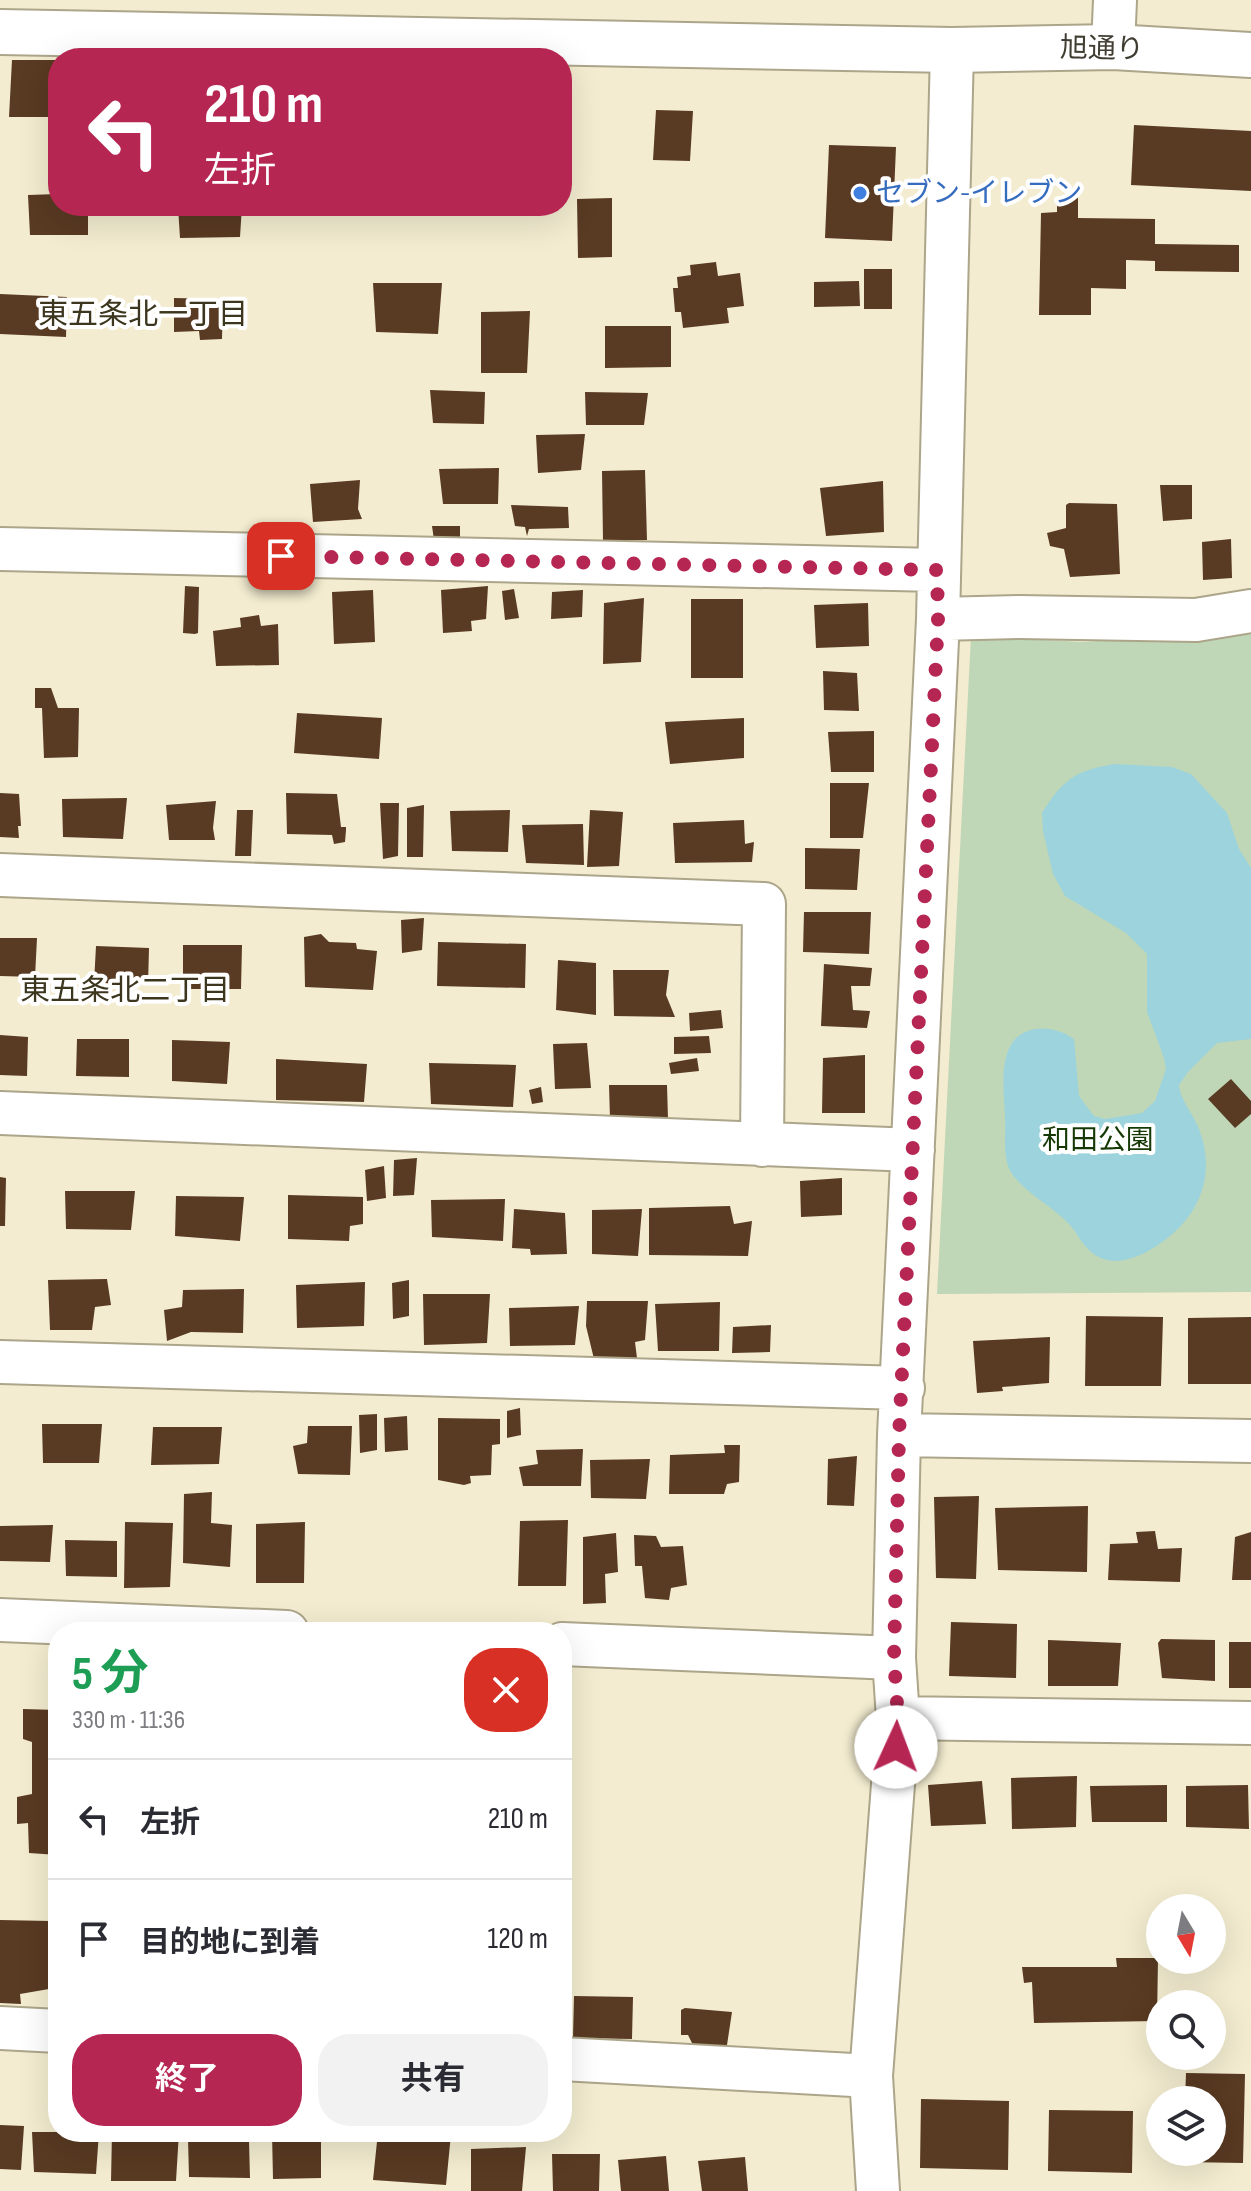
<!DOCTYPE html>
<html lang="ja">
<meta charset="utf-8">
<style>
:root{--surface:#fff;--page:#f2f2f3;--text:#2b2b33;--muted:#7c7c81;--line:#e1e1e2;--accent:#b62652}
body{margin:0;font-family:"Sofia Sans Condensed","Noto Sans JP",sans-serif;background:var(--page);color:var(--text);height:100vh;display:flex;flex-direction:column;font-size:30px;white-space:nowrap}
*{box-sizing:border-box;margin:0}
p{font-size:26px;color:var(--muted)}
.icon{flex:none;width:44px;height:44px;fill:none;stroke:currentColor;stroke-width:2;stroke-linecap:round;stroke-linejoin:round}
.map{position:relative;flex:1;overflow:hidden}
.panel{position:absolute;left:48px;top:1622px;width:524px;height:520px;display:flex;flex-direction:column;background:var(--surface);border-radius:32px;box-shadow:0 8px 32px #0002}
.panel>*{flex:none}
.hud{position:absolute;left:48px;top:48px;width:524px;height:168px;border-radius:32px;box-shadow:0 8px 32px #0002;background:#b62652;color:#fff;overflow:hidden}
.needle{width:52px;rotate:170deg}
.tools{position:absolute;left:1146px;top:1894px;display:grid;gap:16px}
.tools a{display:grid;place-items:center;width:80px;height:80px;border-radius:50%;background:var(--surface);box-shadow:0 8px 32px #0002;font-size:40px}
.pin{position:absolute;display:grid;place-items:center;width:68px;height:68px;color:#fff;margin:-34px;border-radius:16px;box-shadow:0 4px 12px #0006}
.me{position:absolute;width:88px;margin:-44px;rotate:2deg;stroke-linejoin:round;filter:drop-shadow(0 0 6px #0008)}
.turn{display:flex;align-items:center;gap:28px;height:168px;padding:0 24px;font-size:36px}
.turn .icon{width:104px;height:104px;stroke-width:2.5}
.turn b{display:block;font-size:56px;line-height:68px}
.round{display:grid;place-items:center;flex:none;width:84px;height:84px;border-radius:32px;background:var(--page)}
.overview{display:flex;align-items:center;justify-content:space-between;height:136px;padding:0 24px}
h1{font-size:48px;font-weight:700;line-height:60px;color:#1e9e55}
.action{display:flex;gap:16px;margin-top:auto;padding:16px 24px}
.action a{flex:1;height:92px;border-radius:32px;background:var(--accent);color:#fff;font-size:32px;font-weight:700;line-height:92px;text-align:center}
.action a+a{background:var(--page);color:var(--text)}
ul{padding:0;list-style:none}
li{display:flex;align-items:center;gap:24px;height:120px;padding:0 24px;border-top:2px solid var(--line)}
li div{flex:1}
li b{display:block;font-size:30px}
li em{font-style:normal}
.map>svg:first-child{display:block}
</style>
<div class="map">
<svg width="1251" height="2191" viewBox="0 0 1251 2191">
<rect width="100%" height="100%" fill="#f3ecd0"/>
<path fill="#bfd7b7" d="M1251 629V1292L937 1294 971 636 1084 642Z"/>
<path fill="#9dd3dc" d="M1115 764 1172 767 1191 774 1227 813 1239 849 1251 868V1039L1217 1043 1188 1072 1179 1085C1180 1100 1194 1115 1199 1129 1217 1176 1199 1218 1158 1245 1137 1259 1108 1271 1087 1248 1080 1241 1076 1231 1069 1224 1053 1206 1016 1188 1008 1166 1003 1150 1006 1133 1005 1117 1004 1087 995 1036 1035 1029 1048 1027 1063 1031 1074 1039L1079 1096 1094 1116 1105 1119 1142 1113 1155 1101 1166 1069 1164 1058 1147 1012V954L1126 933 1065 896 1053 874 1043 831 1042 813C1063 779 1076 770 1115 764Z"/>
<path fill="#593a22" d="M12 60H56L53 117H9Z
M656 110 693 111 690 161 653 160Z
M1134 125 1251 131V191L1131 185Z
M829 145 896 147 892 241 825 238Z
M58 194V206H88V235H30L28 195Z
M1057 197H1078V218L1155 219V244L1239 245V272L1155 271V261L1126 260V289L1091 288V315H1039L1041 213 1057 212Z
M612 198V257L578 258 577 199Z
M242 206 240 237 180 238 178 207Z
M716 262 718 276 740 273 744 306 727 308 729 323 683 328 681 312H675L673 288H678L677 277 691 275 690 265Z
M864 269H892V309H864Z
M859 281 860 306 814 307V282Z
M373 283H442L438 334 376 332Z
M0 294 67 297 66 337 0 334Z
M174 298 223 299 222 339 200 340 199 331 174 332Z
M530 311 527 373H481V312Z
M605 326H671V367L605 368Z
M430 390 485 392 484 424 433 423Z
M585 392 648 393 644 425H586Z
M585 434 581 470 538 473 536 435Z
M499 468 498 504H443L439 469Z
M645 470 647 540 603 541 602 471Z
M360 480 358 509 362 519 313 522 310 484Z
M883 481 884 532 826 536 820 488Z
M1160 485H1192V519L1163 521Z
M1069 503 1117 504 1120 574 1070 577 1064 549 1050 546 1047 533 1066 528V505Z
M511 505 568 507 569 528 529 529 527 536 525 527 515 526Z
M432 526H460V538L434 540Z
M1231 539 1232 578 1203 580 1202 542Z
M185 586 199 587 198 633 195 634 183 633Z
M488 586 486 619 471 621 472 631 443 633 441 590Z
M514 589 519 618 505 620 502 591Z
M373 590 375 642 334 644 332 592Z
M583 590 582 617 551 619 552 592Z
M644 598 641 662 603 664 604 603Z
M691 599H743V678H691Z
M868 603 869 646 816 648 814 605Z
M259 615 261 626 278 624 279 665 216 666 213 631 241 627 240 618Z
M823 671 857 673 859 711 824 710Z
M35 688H51L58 708H79L78 757 44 758 42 708H35Z
M297 713 382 718 379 759 294 753Z
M744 718V758L670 764 665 722Z
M874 731V772H831L828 732Z
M830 783H869L863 838H830Z
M0 793 19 794 21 826H18L19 838 0 837Z
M286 793 337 794 341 827H346V830L345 842 334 844 332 835 287 834Z
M127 798 123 839 63 837 62 799Z
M216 801 213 828 215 840H169L166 805Z
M380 803H399L398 856 383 859Z
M424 805 423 857H407V808Z
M237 810H253L251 856H235Z
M510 810 508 852 452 851 450 811Z
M590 810 623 812 619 866 587 867Z
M744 820 745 844 754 842 752 862 675 863 673 823Z
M583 824 584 865 526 863 522 825Z
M805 848 860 849 857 890 805 889Z
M804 912H871L869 954 803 952Z
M424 918 422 950 402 953 401 920Z
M321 934 329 942 356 943 357 949 377 951 373 990 305 987 304 937Z
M0 938H37L35 977 0 976Z
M438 942 526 944 525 988 437 986Z
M183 945H242L241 989H183Z
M96 946 149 948 148 985 94 983Z
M558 960 596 963V1015L556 1010Z
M824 964 872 968 870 986H851L853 1010 870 1011 867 1028 821 1026Z
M613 970H669L666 995 675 1017 614 1016Z
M721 1010 723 1028 690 1031 689 1013Z
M0 1035 28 1037 27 1076 0 1075Z
M709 1036 711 1053 674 1054V1037Z
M77 1039H129V1077L76 1076Z
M172 1040 230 1042 227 1084 172 1081Z
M587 1043 591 1088 555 1089 553 1044Z
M865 1055V1113H822L823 1058Z
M697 1058 699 1071 671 1074 669 1063Z
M276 1059 367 1064 364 1102 276 1100Z
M429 1063 516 1065 513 1107 431 1104Z
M1231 1079 1251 1101V1114L1235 1128 1208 1099Z
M609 1085H667L668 1119H610Z
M541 1087 543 1102 532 1104 529 1090Z
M417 1158 414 1195 393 1196 394 1160Z
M384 1166 386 1198 367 1201 365 1170Z
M0 1177 6 1178 5 1226H0Z
M842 1178V1215L801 1217 800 1181Z
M65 1191H135L131 1230 66 1229Z
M288 1195 363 1197V1224L350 1226 349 1241 288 1239Z
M176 1196 244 1197 240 1241 175 1236Z
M505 1199 503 1241 432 1237 431 1200Z
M730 1206 734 1224 752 1221 748 1256 649 1255V1208Z
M514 1209 565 1213 567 1254 531 1255 530 1249 512 1248Z
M642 1209 638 1256 592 1254V1210Z
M107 1279 111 1305 95 1307 92 1330H50L48 1280Z
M409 1280V1316L393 1319 392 1283Z
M365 1282 364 1326 297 1328 296 1285Z
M244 1289 243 1333 191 1332 167 1341 164 1310 182 1307 183 1290Z
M423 1294H490L487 1343 424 1345Z
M587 1301H648L645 1340 635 1342 637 1358 594 1359 586 1326Z
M720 1302 719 1351H658L655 1304Z
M579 1306 575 1345 510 1346 509 1308Z
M1086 1316 1163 1317 1161 1386H1085Z
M1251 1317V1384H1188V1318Z
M771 1325 770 1352 732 1353 733 1327Z
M1050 1337 1049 1383 1002 1387 1003 1391 977 1393 973 1341Z
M520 1408 521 1435 507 1438V1411Z
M377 1414V1450L360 1453 359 1415Z
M407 1416 408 1450 385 1452 384 1418Z
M438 1418 500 1419V1444L492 1445 491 1475 470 1476 471 1483 464 1485 438 1480Z
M42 1424H102L99 1463H43Z
M308 1426H352L350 1475 298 1474 293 1446 307 1443Z
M153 1427H222L219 1464 151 1465Z
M724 1445H740L739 1482 727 1484 724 1494H669L670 1455 725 1453Z
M583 1449 581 1486H523L519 1467 538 1464 536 1450Z
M857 1456 854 1506 827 1505 828 1459Z
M650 1459 646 1499 591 1498 590 1460Z
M212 1492 211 1523 232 1525 230 1567 183 1563 184 1494Z
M979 1496 976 1579 936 1578 934 1497Z
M1088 1506 1087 1572 998 1570 995 1508Z
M568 1520 566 1586H518L520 1521Z
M125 1522 173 1523 170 1587 124 1588Z
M305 1522 304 1583H256V1524Z
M53 1525 50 1562 0 1561V1526Z
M1155 1531 1158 1549 1182 1548 1180 1582 1108 1580 1110 1544 1138 1543 1136 1532Z
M1251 1532V1580H1232L1235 1537Z
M616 1533 618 1572 605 1574 606 1603 583 1604V1537Z
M634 1535 656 1536 661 1547 683 1546 687 1585 671 1588 669 1600 645 1598 642 1566H635Z
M65 1540 117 1541V1577L66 1576Z
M951 1622 1017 1624 1016 1678 949 1676Z
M1161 1639 1215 1640V1681L1162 1678 1158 1643Z
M1048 1640 1121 1643 1118 1686H1048Z
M1229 1642H1251V1688H1229Z
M23 1709 58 1710V1855L29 1853 28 1823 17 1824V1797L32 1794V1742L23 1739Z
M1077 1776 1076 1827 1012 1829 1011 1778Z
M982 1781 986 1824 931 1826 928 1785Z
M1167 1785V1822H1092L1090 1786Z
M1248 1785 1249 1829 1186 1827V1786Z
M0 1920 50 1921 49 1989 20 1994 21 2004 0 2003Z
M1116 1958H1158L1157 2021 1034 2023 1032 1982 1024 1983 1022 1967H1117Z
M574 1996 633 1997 632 2039 573 2038Z
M685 2008 732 2012 727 2045H693L688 2035H681V2010Z
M1186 2073 1245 2074 1243 2163 1184 2162V2152H1212V2100H1185Z
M921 2099 1009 2101 1008 2170 920 2168Z
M1049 2110 1133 2111 1132 2173 1048 2171Z
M0 2125 24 2126 21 2170 0 2169Z
M32 2132H99L96 2174 34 2172Z
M112 2132H179L176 2181H111Z
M321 2132V2178L273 2179 272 2133Z
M378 2132 451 2134 446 2185 373 2180Z
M188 2138 249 2141 250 2178 189 2177Z
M526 2147 522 2191H471V2149Z
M552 2154H600L599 2191H553Z
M666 2156 669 2191H621L618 2160Z
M745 2157 748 2191H702L698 2161Z"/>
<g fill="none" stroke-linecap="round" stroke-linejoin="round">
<defs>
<path id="street" d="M1113 47 1115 0
M0 549 937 570
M938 619 1019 617 1196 620 1251 611
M0 875 764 904 762 1145
M0 1113 913 1150
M0 1362 903 1388
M899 1435 1251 1441
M0 1620 287 1632
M562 1644 894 1658
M898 1718 1251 1723
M0 2028 58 2031
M562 2059 871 2076
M878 2191 871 2076 898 1718 894 1658 899 1435 938 619 952 50"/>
<path id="secondary" d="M0 32 952 50 1113 47 1251 55"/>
</defs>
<use href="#street" stroke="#aca58a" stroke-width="46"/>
<use href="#secondary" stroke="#aca58a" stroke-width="48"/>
<use href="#street" stroke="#fff" stroke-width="42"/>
<use href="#secondary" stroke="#fff" stroke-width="44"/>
</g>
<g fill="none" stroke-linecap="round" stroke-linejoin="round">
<path stroke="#b62652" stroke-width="14" stroke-dasharray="0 25.2" d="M281 556 937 570 938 619 899 1435 894 1658 898 1718 896 1747"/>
</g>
<circle fill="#3f7fe0" stroke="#fff" stroke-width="3" cx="860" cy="193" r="8"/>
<g text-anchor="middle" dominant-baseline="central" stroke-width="8" stroke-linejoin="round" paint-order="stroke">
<g font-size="28" fill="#403d32" stroke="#fff">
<text transform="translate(1102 49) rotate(1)">旭通り</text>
</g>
<g font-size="28" fill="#366cbe" stroke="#fff" text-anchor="start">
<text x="876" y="193">セブン-イレブン</text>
</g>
<g font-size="28" fill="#153804" stroke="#fff">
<text x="1098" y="1140">和田公園</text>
</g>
<g font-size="30" fill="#3c361f" stroke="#fff">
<text x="143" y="315">東五条北一丁目</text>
<text x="125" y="991">東五条北二丁目</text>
</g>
</g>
</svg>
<div class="tools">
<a><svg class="needle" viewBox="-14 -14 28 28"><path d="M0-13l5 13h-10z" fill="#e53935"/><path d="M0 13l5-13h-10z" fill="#7c7c81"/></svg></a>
<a><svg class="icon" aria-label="search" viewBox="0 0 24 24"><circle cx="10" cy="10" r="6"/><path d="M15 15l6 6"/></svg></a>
<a><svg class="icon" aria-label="layers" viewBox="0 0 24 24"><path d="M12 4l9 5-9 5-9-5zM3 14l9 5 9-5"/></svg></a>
</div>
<div class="pin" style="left:281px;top:556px;background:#d93025"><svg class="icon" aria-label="arrive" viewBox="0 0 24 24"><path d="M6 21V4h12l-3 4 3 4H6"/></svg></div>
<svg class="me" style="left:896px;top:1747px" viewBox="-20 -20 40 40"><circle r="19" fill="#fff"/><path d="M0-13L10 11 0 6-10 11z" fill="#b62652"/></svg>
<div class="hud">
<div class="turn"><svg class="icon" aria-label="left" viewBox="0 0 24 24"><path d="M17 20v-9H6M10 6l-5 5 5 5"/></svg><div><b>210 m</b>左折</div></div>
</div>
<section class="panel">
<div class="overview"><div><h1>5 分</h1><p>330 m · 11:36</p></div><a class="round" style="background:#d93025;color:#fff"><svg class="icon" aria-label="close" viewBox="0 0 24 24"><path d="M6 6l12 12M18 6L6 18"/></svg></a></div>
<ul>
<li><svg class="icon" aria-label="left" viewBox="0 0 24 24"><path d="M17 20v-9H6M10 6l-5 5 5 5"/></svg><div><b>左折</b></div><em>210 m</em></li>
<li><svg class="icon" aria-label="arrive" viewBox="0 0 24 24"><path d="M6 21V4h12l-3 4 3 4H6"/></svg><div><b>目的地に到着</b></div><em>120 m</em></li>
</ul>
<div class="action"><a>終了</a><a>共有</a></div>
</section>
</div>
